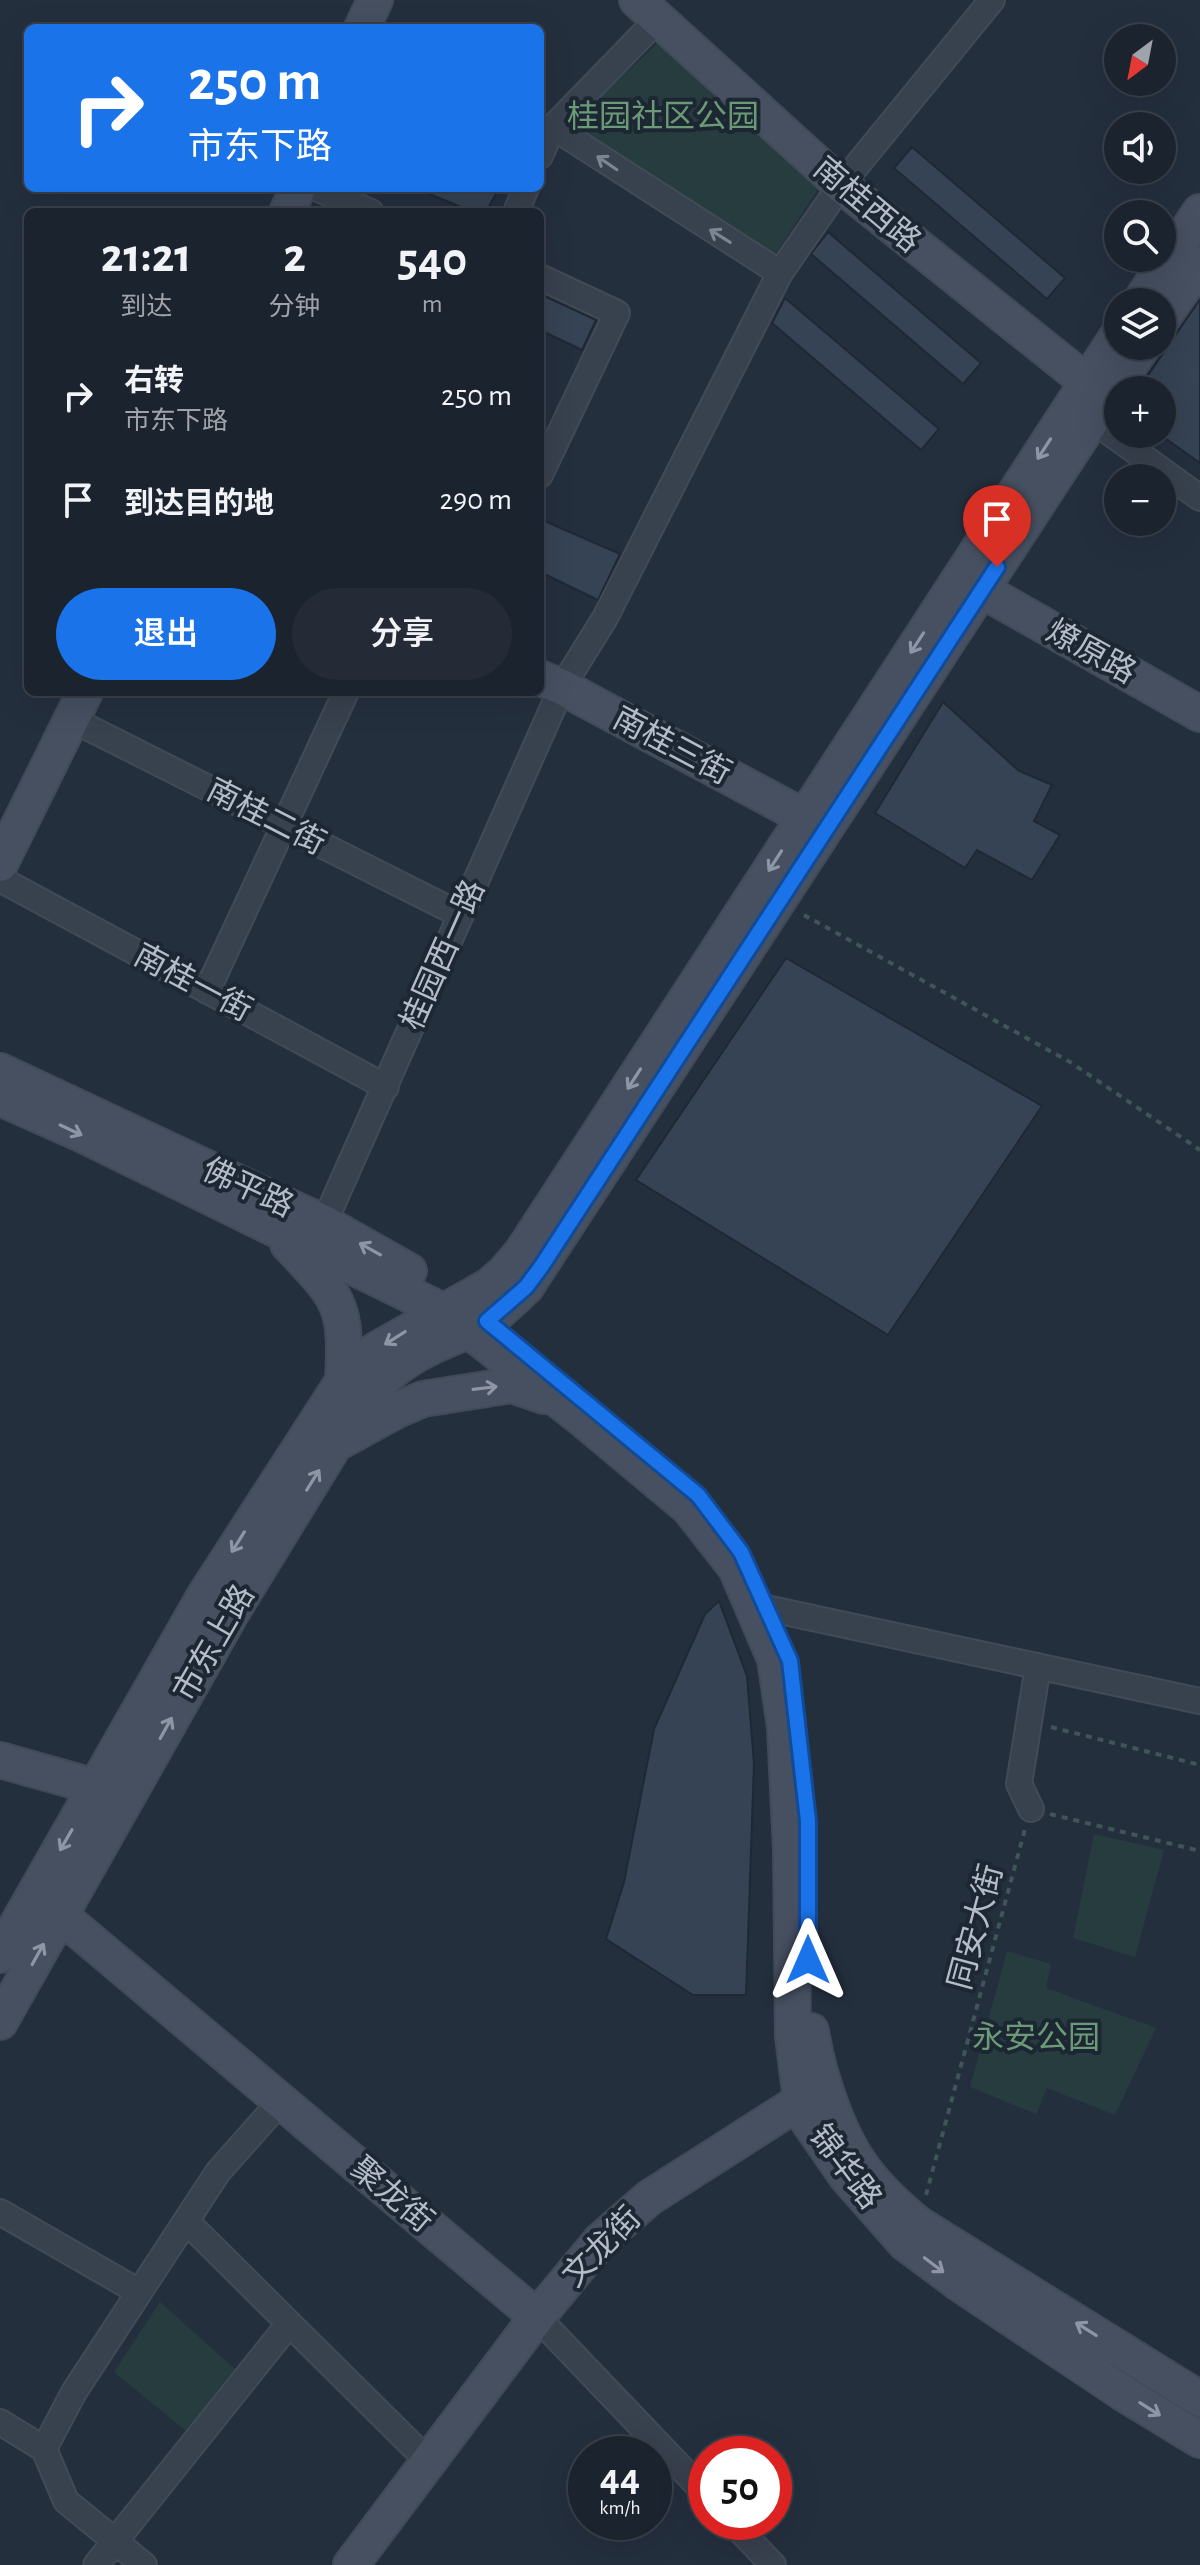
<!DOCTYPE html>
<html lang="zh">
<meta charset="utf-8">
<style>
:root{--surface:#1b232e;--page:#242b36;--text:#f1f3f6;--muted:#a0a4aa;--line:#39404a;--accent:#1a73e8}
body{margin:0;font-family:"Alegreya Sans","Noto Sans SC",sans-serif;background:var(--page);color:var(--text);height:100vh;display:flex;flex-direction:column;font-size:30px;white-space:nowrap}
*{box-sizing:border-box;margin:0}
p{font-size:26px;color:var(--muted)}
.icon{flex:none;width:44px;height:44px;fill:none;stroke:currentColor;stroke-width:2;stroke-linecap:round;stroke-linejoin:round}
.map{position:relative;flex:1;overflow:hidden}
.details{position:absolute;left:24px;top:208px;width:520px;height:488px;display:flex;flex-direction:column;background:var(--surface);border-radius:12px;box-shadow:0 8px 32px #0002,0 0 0 2px var(--line)}
.details>*{flex:none}
.guide{position:absolute;left:24px;top:24px;width:520px;height:168px;border-radius:12px;box-shadow:0 8px 32px #0002,0 0 0 2px var(--line);background:#1a73e8;color:#fff;overflow:hidden}
.needle{width:52px;rotate:212deg}
.fabs{position:absolute;left:1104px;top:24px;display:grid;gap:16px}
.fabs a{display:grid;place-items:center;width:72px;height:72px;border-radius:50%;background:var(--surface);box-shadow:0 8px 32px #0002,0 0 0 2px var(--line);font-size:40px}
.speed{position:absolute;left:568px;top:2436px;display:flex;gap:16px;font-size:40px;font-weight:700;text-align:center}
.speed>*{display:grid;place-content:center;width:104px;height:104px;border-radius:50%;background:var(--surface);box-shadow:0 8px 32px #0002,0 0 0 2px var(--line);line-height:1}
.speed small{font-size:20px;font-weight:400}
.speed .limit{border:12px solid #d22;background:#fff;color:#111}
.pin{position:absolute;display:grid;place-items:center;width:68px;height:68px;color:#fff;margin:-82px -34px;border-radius:50% 50% 50% 0;rotate:-45deg;box-shadow:0 0 8px #0007}
.pin .icon{rotate:45deg}
.me{position:absolute;width:88px;margin:-44px;rotate:0deg;stroke-linejoin:round;filter:drop-shadow(0 0 6px #0008)}
.turn{display:flex;align-items:center;gap:28px;height:168px;padding:0 32px;font-size:36px}
.turn .icon{width:104px;height:104px;stroke-width:2.5}
.turn b{display:block;font-size:56px;line-height:68px}
.eta{display:flex;justify-content:space-evenly;align-items:center;height:136px;text-align:center}
.eta b{font-size:48px;font-weight:600;line-height:56px}
.action{display:flex;gap:16px;margin-top:auto;padding:16px 32px}
.action a{flex:1;height:92px;border-radius:48px;background:var(--accent);color:#fff;font-size:32px;font-weight:600;line-height:92px;text-align:center}
.action a+a{background:var(--page);color:var(--text)}
ul{padding:0;list-style:none}
li{display:flex;align-items:center;gap:24px;height:104px;padding:0 32px}
li div{flex:1}
li b{display:block;font-size:30px}
li em{font-style:normal}
.map>svg:first-child{display:block}
</style>
<div class="map">
<svg width="1200" height="2565" viewBox="0 0 1200 2565">
<rect width="100%" height="100%" fill="#242f3e"/>
<path fill="#263c3f" d="M662 39 818 189 775 255 571 125Z
M1094 1834 1164 1850 1135 1957 1073 1938Z
M1007 1951 1051 1964 1046 1988 1156 2028 1115 2115 1047 2088 1036 2114 970 2087Z
M160 2302 235 2369 186 2431 114 2372Z"/>
<path fill="#364354" stroke="#1f2835" stroke-width="2" d="M912 147 1065 278 1047 299 894 168Z
M415 188H499L486 212H473Z
M828 232 981 363 963 384 811 254Z
M540 294 596 320 582 350 540 330Z
M785 298 939 429 921 450 772 323Z
M1200 299V463L1162 436V390H1138Z
M540 519 620 554 598 600 540 572Z
M943 702 1019 771 1052 785 1034 821 1060 835 1032 880 977 850 965 868 875 813Z
M786 958 1042 1106 888 1335 636 1180Z
M719 1601 747 1676 754 1764 746 1995H693L606 1939 624 1882 654 1729 705 1614Z"/>
<g fill="none" stroke-linecap="round" stroke-linejoin="round">
<defs>
<path id="street" d="M553 127 780 273
M540 156 553 127 659 18
M316 188 371 212
M516 212 526 188
M540 277 617 313 540 475
M1092 420 1200 498
M71 719 461 915
M0 879 386 1087
M207 991 346 692
M324 1223 562 687 605 618 780 273 841 185 992 0
M766 1608 1200 1701
M1031 1809 1019 1784 1038 1666
M0 2212 139 2292
M186 2221 430 2463
M537 2317 706 2494
M0 2422 44 2449
M732 2522 773 2565
M96 2565 289 2324
M144 2565 66 2501 44 2449 74 2392 218 2172 281 2101"/>
<path id="secondary" d="M637 0 841 185 1103 395
M362 28 375 0
M287 212 298 188
M1140 302 1200 212
M1162 319 1200 264
M964 580 1200 714
M540 678 562 687 804 817
M0 864 85 692
M0 1071 324 1223 409 1271
M0 1098 77 1132 445 1312 580 1417 689 1508 736 1568 775 1659 785 1727 791 1850 793 2036 801 2101 808 2121 846 2176 905 2243 960 2284 1123 2393 1200 2440
M288 1244C340 1300 347 1302 343 1381
M335 1444 397 1410 423 1399 512 1385 544 1396
M0 1760 96 1787
M60 1915 537 2317
M0 1955 205 1595 343 1381 376 1350 489 1286 504 1273 522 1252 1118 335
M0 2022 232 1612 335 1444C355 1402 389 1366 433 1346 451 1337 472 1331 489 1320 502 1310 514 1298 526 1287L1092 420 1143 346
M811 2031C818 2075 838 2136 865 2171 880 2191 899 2208 918 2224L1200 2399
M351 2565 537 2317 601 2240 649 2198 818 2090"/>
</defs>
<use href="#street" stroke="#414a57" stroke-width="28"/>
<use href="#secondary" stroke="#414a57" stroke-width="38"/>
<path stroke="#3f5557" stroke-width="4" stroke-dasharray="6 6" stroke-linecap="butt" d="M804 915 1070 1062 1200 1150
M1051 1727 1200 1765
M1050 1814 1200 1851
M926 2195 1025 1829"/>
<use href="#street" stroke="#38414e" stroke-width="24"/>
<use href="#secondary" stroke="#465061" stroke-width="34"/>
</g>
<defs><path id="oneway-shaft" d="M-6 0H5M1.5-3L5.5 0L1.5 3" fill="none" stroke-width="1.6" stroke-linecap="round" stroke-linejoin="round" transform="scale(2)"/></defs>
<g stroke="#7c8592">
<use href="#oneway-shaft" transform="translate(607 163) rotate(-146)"/>
<use href="#oneway-shaft" transform="translate(720 236) rotate(-148)"/>
</g>
<g stroke="#8e96a5">
<use href="#oneway-shaft" transform="translate(1044 449) rotate(123)"/>
<use href="#oneway-shaft" transform="translate(917 643) rotate(123)"/>
<use href="#oneway-shaft" transform="translate(775 861) rotate(123)"/>
<use href="#oneway-shaft" transform="translate(634 1079) rotate(123)"/>
<use href="#oneway-shaft" transform="translate(71 1130) rotate(25)"/>
<use href="#oneway-shaft" transform="translate(370 1249) rotate(-151)"/>
<use href="#oneway-shaft" transform="translate(395 1338) rotate(148)"/>
<use href="#oneway-shaft" transform="translate(485 1388) rotate(-7)"/>
<use href="#oneway-shaft" transform="translate(313 1480) rotate(-58)"/>
<use href="#oneway-shaft" transform="translate(238 1542) rotate(122)"/>
<use href="#oneway-shaft" transform="translate(166 1728) rotate(-61)"/>
<use href="#oneway-shaft" transform="translate(66 1840) rotate(120)"/>
<use href="#oneway-shaft" transform="translate(38 1954) rotate(-61)"/>
<use href="#oneway-shaft" transform="translate(934 2265) rotate(37)"/>
<use href="#oneway-shaft" transform="translate(1086 2329) rotate(-148)"/>
<use href="#oneway-shaft" transform="translate(1150 2409) rotate(32)"/>
</g>
<g fill="none" stroke-linecap="round" stroke-linejoin="round">
<defs>
<path id="route" d="M808 1960V1821L790 1661 741 1552 698 1495 487 1321 526 1287 541 1267 997 567"/>
</defs>
<use href="#route" stroke="#114b97" stroke-width="20"/>
<use href="#route" stroke="#1a73e8" stroke-width="14"/>
</g>
<g text-anchor="middle" dominant-baseline="central" stroke-width="8" stroke-linejoin="round" paint-order="stroke">
<g font-size="32" fill="#6b9a76" stroke="#1d2633">
<text x="663" y="117">桂园社区公园</text>
<text x="1036" y="2038">永安公园</text>
</g>
<g font-size="32" fill="#b4bcc9" stroke="#1d2633">
<text transform="translate(867 205) rotate(40)">南桂西路</text>
<text transform="translate(1091 652) rotate(29)">燎原路</text>
<text transform="translate(672 746) rotate(28)">南桂三街</text>
<text transform="translate(266 817) rotate(27)">南桂二街</text>
<text transform="translate(443 955) rotate(-66)">桂园西一路</text>
<text transform="translate(193 983) rotate(28)">南桂一街</text>
<text transform="translate(248 1188) rotate(25)">佛平路</text>
<text transform="translate(214 1643) rotate(-60)">市东上路</text>
<text transform="translate(976 1927) rotate(-75)">同安大街</text>
<text transform="translate(845 2167) rotate(53)">锦华路</text>
<text transform="translate(392 2195) rotate(40)">聚龙街</text>
<text transform="translate(602 2247) rotate(-46)">文龙街</text>
</g>
</g>
</svg>
<div class="fabs">
<a><svg class="needle" viewBox="-14 -14 28 28"><path d="M0-13l5 13h-10z" fill="#e53935"/><path d="M0 13l5-13h-10z" fill="#a0a4aa"/></svg></a>
<a><svg class="icon" aria-label="sound" viewBox="0 0 24 24"><path d="M4 9h4l5-4v14l-5-4H4zM17 9q2 3 0 6"/></svg></a>
<a><svg class="icon" aria-label="search" viewBox="0 0 24 24"><circle cx="10" cy="10" r="6"/><path d="M15 15l6 6"/></svg></a>
<a><svg class="icon" aria-label="layers" viewBox="0 0 24 24"><path d="M12 4l9 5-9 5-9-5zM3 14l9 5 9-5"/></svg></a>
<a>+</a>
<a>−</a>
</div>
<div class="speed"><div>44<small>km/h</small></div><div class="limit">50</div></div>
<div class="pin" style="left:997px;top:567px;background:#d93025"><svg class="icon" aria-label="arrive" viewBox="0 0 24 24"><path d="M6 21V4h12l-3 4 3 4H6"/></svg></div>
<svg class="me" style="left:808px;top:1960px" viewBox="-20 -20 40 40"><path d="M0-17L14 15 0 8-14 15z" fill="#1a73e8" stroke="#fff" stroke-width="4"/></svg>
<div class="guide">
<div class="turn"><svg class="icon" aria-label="right" viewBox="0 0 24 24"><path d="M7 20v-9h11M14 6l5 5-5 5"/></svg><div><b>250 m</b>市东下路</div></div>
</div>
<section class="details">
<div class="eta">
<div><b>21:21</b><p>到达</p></div>
<div><b>2</b><p>分钟</p></div>
<div><b>540</b><p>m</p></div>
</div>
<ul>
<li><svg class="icon" aria-label="right" viewBox="0 0 24 24"><path d="M7 20v-9h11M14 6l5 5-5 5"/></svg><div><b>右转</b><p>市东下路</p></div><em>250 m</em></li>
<li><svg class="icon" aria-label="arrive" viewBox="0 0 24 24"><path d="M6 21V4h12l-3 4 3 4H6"/></svg><div><b>到达目的地</b></div><em>290 m</em></li>
</ul>
<div class="action"><a>退出</a><a>分享</a></div>
</section>
</div>
